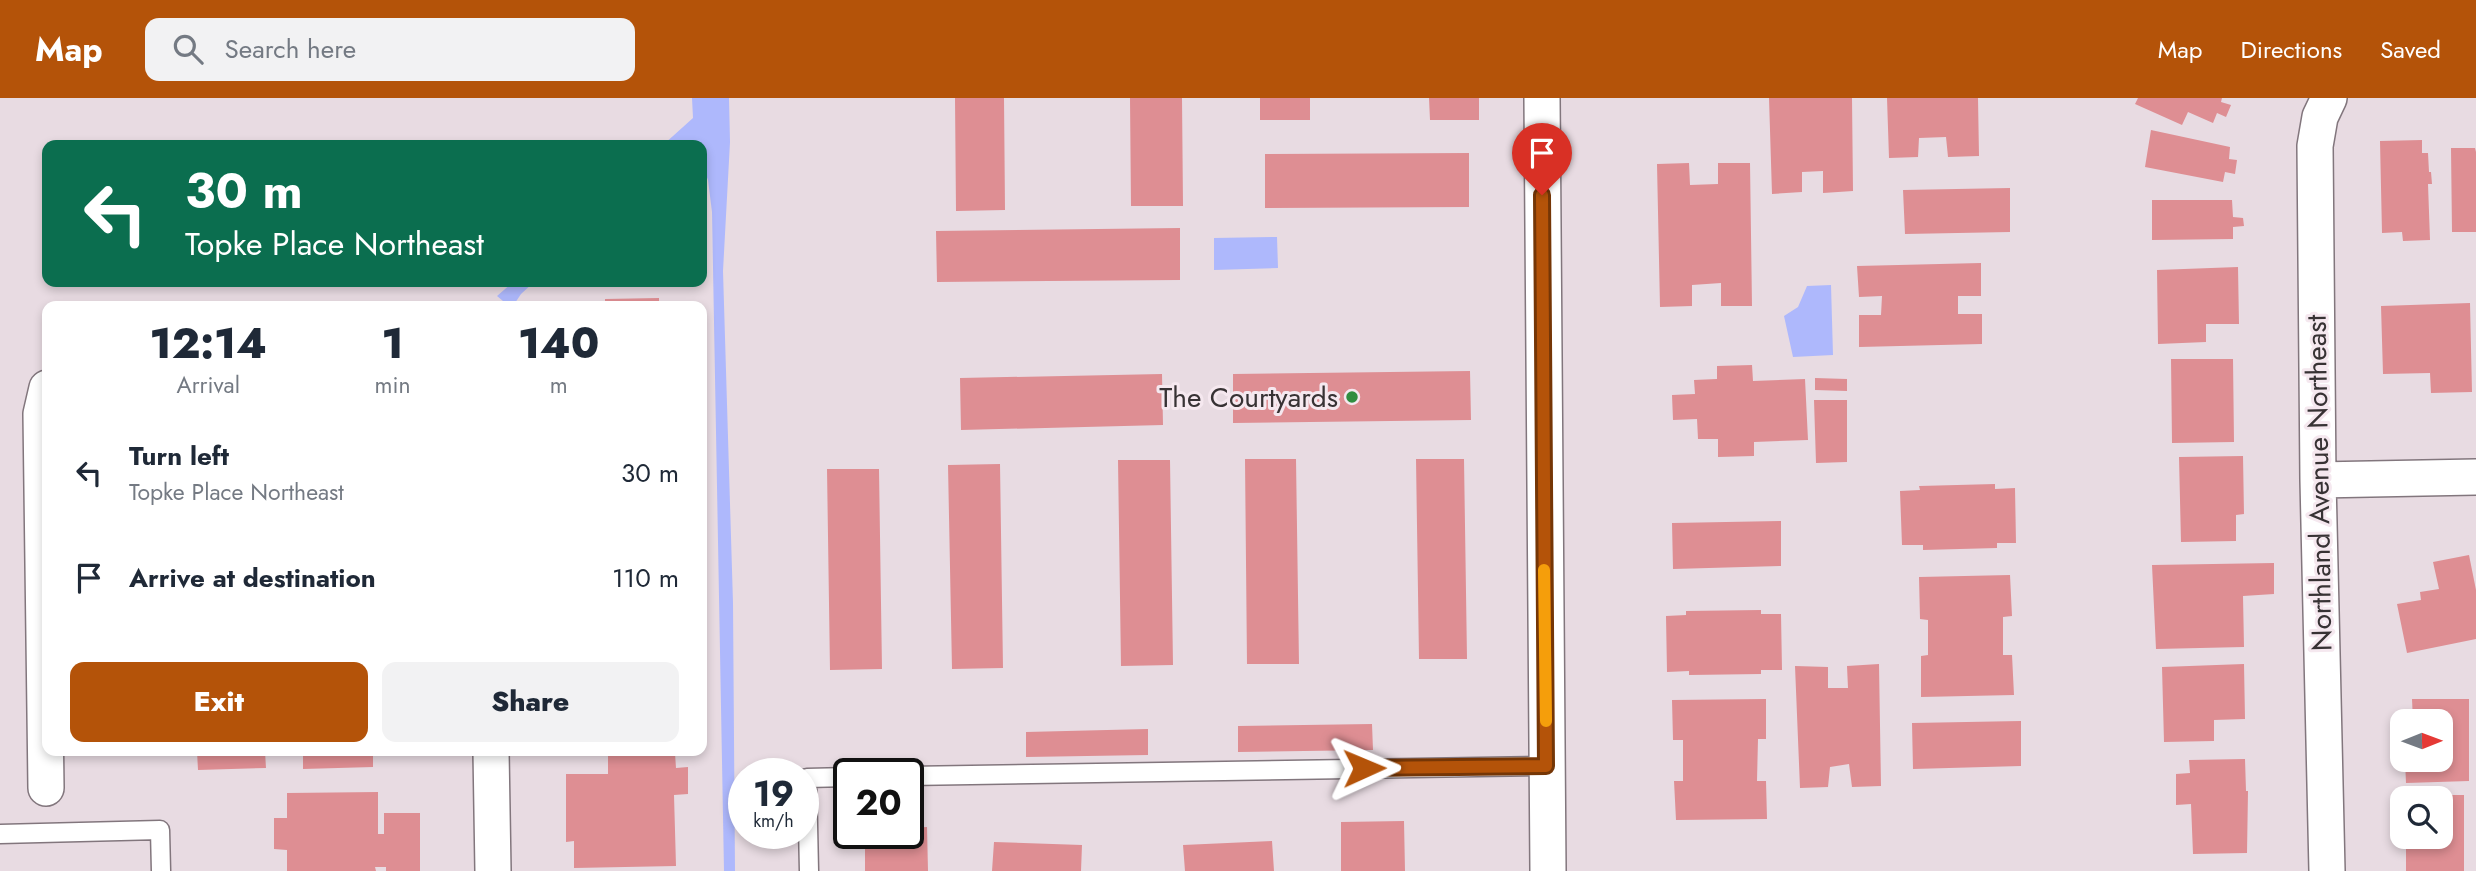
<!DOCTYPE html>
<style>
:root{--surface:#fff;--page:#f2f2f3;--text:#1f2937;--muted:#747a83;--accent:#b45309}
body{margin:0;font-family:Jost,sans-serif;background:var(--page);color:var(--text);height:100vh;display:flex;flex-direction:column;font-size:26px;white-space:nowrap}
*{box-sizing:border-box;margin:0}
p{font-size:23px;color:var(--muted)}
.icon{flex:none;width:38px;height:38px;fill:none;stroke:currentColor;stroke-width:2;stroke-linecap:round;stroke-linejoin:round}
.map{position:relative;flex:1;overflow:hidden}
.side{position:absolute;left:42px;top:203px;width:665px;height:455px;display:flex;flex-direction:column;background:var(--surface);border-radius:14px;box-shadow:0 4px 10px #0003}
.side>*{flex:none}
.guide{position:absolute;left:42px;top:42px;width:665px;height:147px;border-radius:14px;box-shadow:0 4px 10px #0003;background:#0b6e4f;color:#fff;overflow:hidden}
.needle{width:46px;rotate:89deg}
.controls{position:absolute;left:2390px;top:611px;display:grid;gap:14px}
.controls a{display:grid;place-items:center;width:63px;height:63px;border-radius:14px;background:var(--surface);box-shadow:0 4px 10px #0003;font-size:35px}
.speed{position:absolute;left:728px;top:660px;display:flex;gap:14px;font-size:35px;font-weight:700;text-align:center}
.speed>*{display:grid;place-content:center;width:91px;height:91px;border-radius:50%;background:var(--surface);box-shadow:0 4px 10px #0003;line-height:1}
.speed small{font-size:18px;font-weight:400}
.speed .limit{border:4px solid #111;border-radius:10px;background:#fff;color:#111}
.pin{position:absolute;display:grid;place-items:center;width:60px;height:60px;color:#fff;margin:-72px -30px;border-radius:50% 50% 50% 0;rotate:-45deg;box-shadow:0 0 7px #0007}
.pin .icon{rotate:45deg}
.me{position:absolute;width:77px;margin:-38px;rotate:89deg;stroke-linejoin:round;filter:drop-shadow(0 0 5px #0008)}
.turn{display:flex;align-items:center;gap:24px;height:147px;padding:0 28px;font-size:32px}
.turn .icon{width:91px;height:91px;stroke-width:2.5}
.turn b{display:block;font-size:49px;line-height:60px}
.eta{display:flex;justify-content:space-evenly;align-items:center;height:119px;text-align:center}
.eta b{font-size:42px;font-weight:800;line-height:49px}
.action{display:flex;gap:14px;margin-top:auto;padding:14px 28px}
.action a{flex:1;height:80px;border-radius:14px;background:var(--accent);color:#fff;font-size:28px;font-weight:800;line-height:80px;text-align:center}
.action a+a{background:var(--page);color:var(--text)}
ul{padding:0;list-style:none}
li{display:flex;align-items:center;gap:21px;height:105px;padding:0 28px}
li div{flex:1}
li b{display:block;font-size:26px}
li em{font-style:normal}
header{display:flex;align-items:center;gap:42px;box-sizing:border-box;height:98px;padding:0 35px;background:var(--accent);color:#fff}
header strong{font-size:33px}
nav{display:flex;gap:38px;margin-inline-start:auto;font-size:24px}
.search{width:490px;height:63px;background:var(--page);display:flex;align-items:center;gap:18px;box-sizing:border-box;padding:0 24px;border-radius:14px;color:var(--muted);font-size:26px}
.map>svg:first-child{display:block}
</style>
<header>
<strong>Map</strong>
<div class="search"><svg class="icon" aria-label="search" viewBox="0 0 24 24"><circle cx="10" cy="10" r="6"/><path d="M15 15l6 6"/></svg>Search here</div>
<nav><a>Map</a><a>Directions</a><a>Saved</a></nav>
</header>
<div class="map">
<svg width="2476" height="773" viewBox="0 0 2476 773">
<rect width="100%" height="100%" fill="#e8dbe2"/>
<path fill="#aeb8fc" d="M692 0H729L730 44 723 173 733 505 735 773H724L712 114 708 82 702 65V47H663L693 20Z
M1277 139 1278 170 1214 172V140Z
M513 184H534L521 196 513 208H509L497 198Z
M1831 187 1833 257 1793 259 1784 218 1798 209 1807 188Z"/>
<path fill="#de8e93" d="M955 0H1004L1005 112 956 113Z
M1130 0H1182L1183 108H1131Z
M1260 0H1310V22H1260Z
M1429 0H1479V22H1430Z
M1769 0H1852L1853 93 1823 95V73L1802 74V94L1772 96Z
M1887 0H1978L1979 58 1948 59 1946 39 1919 40 1918 59 1889 60Z
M2138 0H2222L2221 4 2231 7 2226 19 2217 15 2213 25 2188 14 2182 27 2135 6Z
M2151 32 2230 49 2229 61 2237 62 2235 76 2225 74 2223 84 2145 69Z
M2422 42V55H2428L2429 74H2431L2432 86H2428L2430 142 2403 143 2402 134 2382 135 2380 43Z
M2451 50H2475L2476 54V134H2452Z
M1469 55V109L1265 110V56Z
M1689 65 1690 87 1718 86V65H1750L1752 208H1721V185L1692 187V208L1660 209 1657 66Z
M2010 90V134L1905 136 1903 92Z
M2152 102H2232L2233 119 2243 120 2244 128 2233 129V141L2152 142Z
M1180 130V182L937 184 936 133Z
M1981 165V198H1958V216H1982V246L1859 249V217H1881L1882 198 1859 199 1857 168Z
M2238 169 2239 226H2206V244L2158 246 2157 172Z
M659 200V208H605V201Z
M2470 205 2472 294 2431 295 2430 275 2383 276 2381 208Z
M2171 261H2233L2234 344 2172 345Z
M1752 267 1753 283 1805 281 1808 342 1754 344V358L1718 359V341H1698L1697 321 1673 322 1672 297 1695 296 1694 282 1717 281V268Z
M1470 273 1471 322 1233 325V276Z
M1162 276 1163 327 961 332 960 280Z
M1815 280 1847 281V293L1815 292Z
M1814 302H1847V364L1816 365Z
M2243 358 2244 416 2236 417V443L2181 444 2179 359Z
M1245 361H1296L1299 566H1247Z
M1416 361H1464L1467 561H1419Z
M1118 362H1170L1173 567 1121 568Z
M1000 366 1003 570 952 571 948 367Z
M827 371H879L882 571 830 572Z
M1995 386V391L2015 390 2016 445H1997V450L1923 452V447H1902L1900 393 1920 392 1919 388Z
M1781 423V468L1673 471 1672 425Z
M2469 457 2476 492V541L2407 555 2397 506 2421 502 2420 494 2439 491 2433 464Z
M2274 465V496L2243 498 2244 549 2156 551 2152 467Z
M2010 477 2012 518 2003 519V557H2012L2014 597 1921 599V558L1928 557V522L1920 521 1919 479Z
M1761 512V516H1781L1782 572H1761V576L1689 577V573L1667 574 1666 518 1686 517V513Z
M1879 566 1881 688 1852 689 1849 666 1830 669 1828 689 1800 690 1795 568 1828 569V590H1848L1847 568Z
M2244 566 2245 621 2214 622V643L2164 644 2162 569Z
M1766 601V641H1758L1757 683H1766L1767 721 1676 722 1674 683H1683V642H1673L1672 602Z
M2412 601H2469V683L2406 685 2405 662H2441V623H2413Z
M2021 623V668L1913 671 1912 625Z
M1372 626 1373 652 1238 654V628Z
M1148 631V657L1026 659V634Z
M155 653H185V655L156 656Z
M197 653H265L266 670 198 672Z
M303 653H373V669L303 671Z
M608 655H675L676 670 688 669V696L674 697 676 768 574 770V743L566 744V676H608Z
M2245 661 2246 693H2248L2247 755 2193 756 2191 706 2176 707V676L2190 675 2189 662Z
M378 694V736H384V715H420V773H386V769H375L376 773H287V752L274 751V720H287V695Z
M2406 697H2464V773H2406V738H2441V700H2406Z
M1404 723 1405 773H1341V724Z
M927 729 928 773H865V735H908V730Z
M1272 743 1274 773H1185L1183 747Z
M994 744 1082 747 1081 773H992Z"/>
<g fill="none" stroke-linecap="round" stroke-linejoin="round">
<defs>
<path id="service" d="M908 678 1546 668
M0 736 160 732 161 773
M809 773 807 680 849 679"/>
<path id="minor" d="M1542 0 1548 773
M2318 382 2476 379
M491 653 493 773
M46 690 41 316 47 290
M2327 773 2318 382 2315 48 2320 19 2329 0"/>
</defs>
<use href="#service" stroke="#82767d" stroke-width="21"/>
<use href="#minor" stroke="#82767d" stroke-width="38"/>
<use href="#service" stroke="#fff" stroke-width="18"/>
<use href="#minor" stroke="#fff" stroke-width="35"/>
</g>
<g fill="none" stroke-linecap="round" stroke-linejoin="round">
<defs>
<path id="route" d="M1364 670 1546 668 1542 97"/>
</defs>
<use href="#route" stroke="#753606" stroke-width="18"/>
<use href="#route" stroke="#b45309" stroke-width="12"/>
<path stroke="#f59e0b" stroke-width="12" d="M1544 472 1546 623"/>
</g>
<circle fill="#318e40" stroke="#f5e8ef" stroke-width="2.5" cx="1352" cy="299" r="7"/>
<g text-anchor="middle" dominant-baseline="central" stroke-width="6" stroke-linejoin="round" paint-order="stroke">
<g font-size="28" fill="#373234" stroke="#f5e8ef" text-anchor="end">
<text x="1338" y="299">The Courtyards</text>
</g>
<g font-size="28" fill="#373234" stroke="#f5e8ef">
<text transform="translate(2319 385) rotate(-91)">Northland Avenue Northeast</text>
</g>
</g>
</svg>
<div class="controls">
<a><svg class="needle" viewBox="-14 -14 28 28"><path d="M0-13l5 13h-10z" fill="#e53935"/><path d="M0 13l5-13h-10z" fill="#747a83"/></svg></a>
<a><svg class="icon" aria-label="search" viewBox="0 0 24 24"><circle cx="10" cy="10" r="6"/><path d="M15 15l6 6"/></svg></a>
</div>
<div class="speed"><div>19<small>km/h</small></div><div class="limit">20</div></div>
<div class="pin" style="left:1542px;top:97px;background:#d93025"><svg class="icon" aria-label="arrive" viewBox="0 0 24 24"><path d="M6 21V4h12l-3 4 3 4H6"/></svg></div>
<svg class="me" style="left:1364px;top:670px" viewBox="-20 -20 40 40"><path d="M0-17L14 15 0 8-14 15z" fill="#b45309" stroke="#fff" stroke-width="4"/></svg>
<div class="guide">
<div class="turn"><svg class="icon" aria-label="left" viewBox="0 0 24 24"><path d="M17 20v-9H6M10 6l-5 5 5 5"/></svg><div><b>30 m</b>Topke Place Northeast</div></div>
</div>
<section class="side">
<div class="eta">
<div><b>12:14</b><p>Arrival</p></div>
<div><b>1</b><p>min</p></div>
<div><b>140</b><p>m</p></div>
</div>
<ul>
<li><svg class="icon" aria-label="left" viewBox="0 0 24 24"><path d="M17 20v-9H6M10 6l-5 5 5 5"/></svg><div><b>Turn left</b><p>Topke Place Northeast</p></div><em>30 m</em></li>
<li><svg class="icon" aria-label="arrive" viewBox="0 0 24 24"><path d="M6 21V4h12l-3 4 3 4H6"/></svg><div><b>Arrive at destination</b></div><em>110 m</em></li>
</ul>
<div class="action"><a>Exit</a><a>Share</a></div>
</section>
</div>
